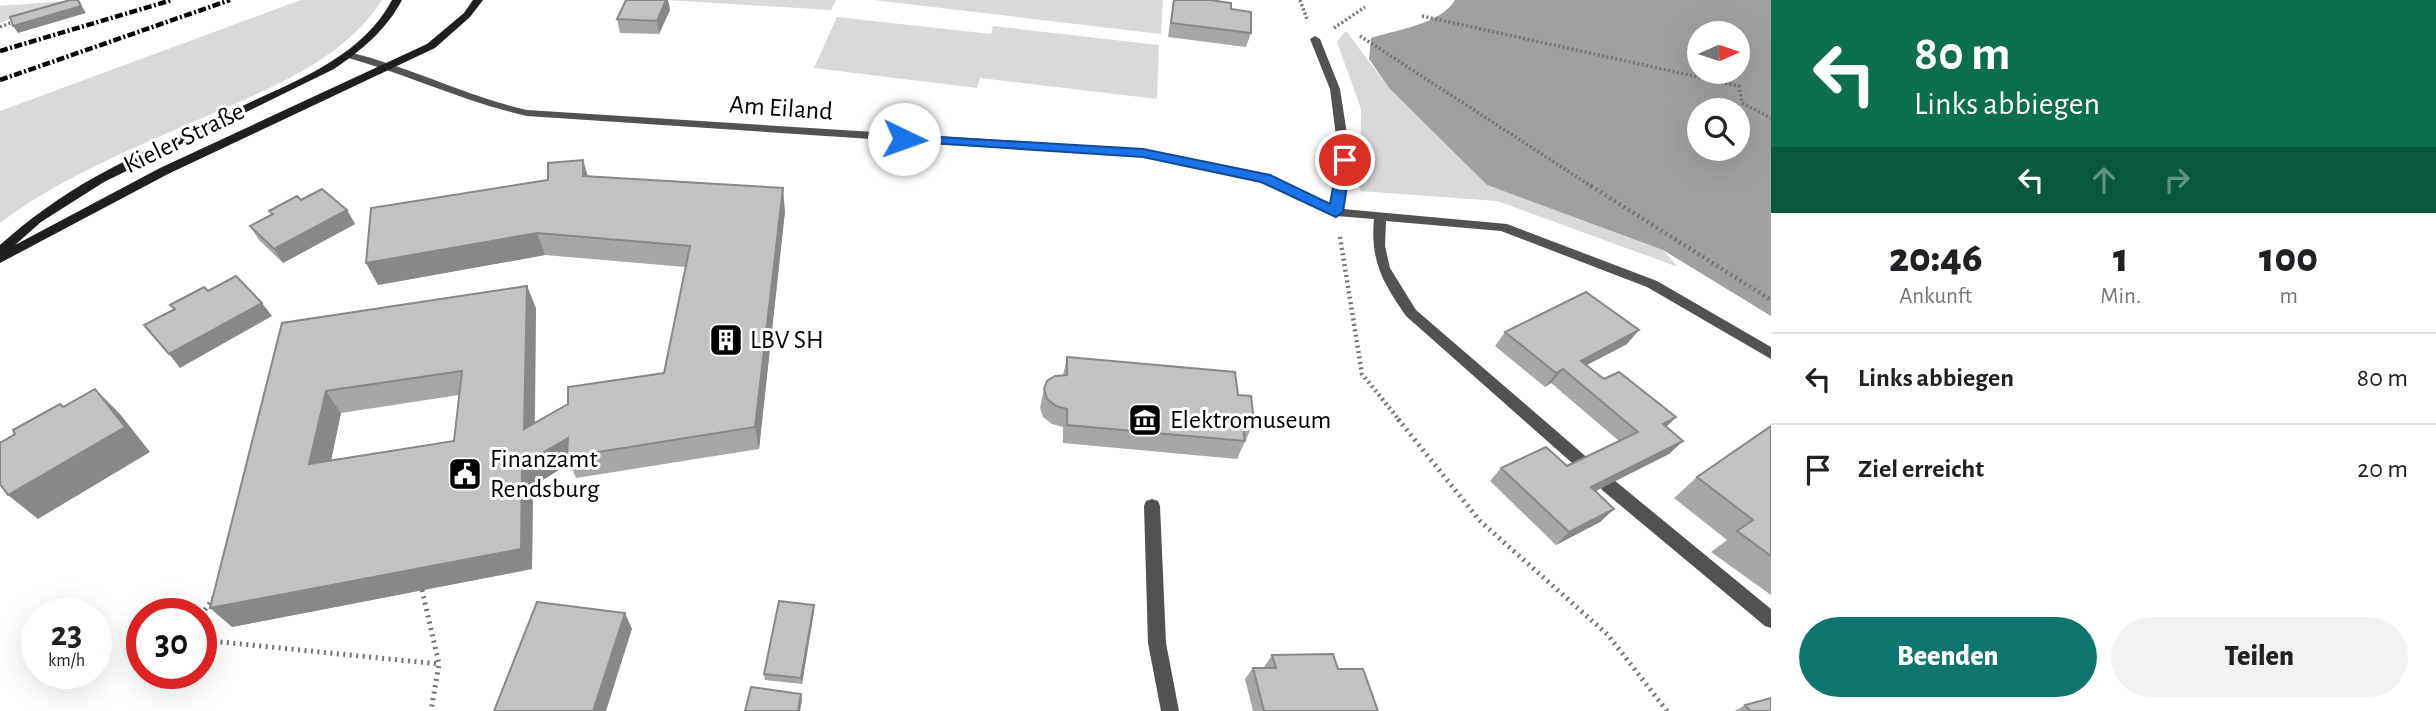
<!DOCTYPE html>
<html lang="de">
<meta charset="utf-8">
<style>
:root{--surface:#fff;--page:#f2f2f2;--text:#202124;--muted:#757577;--line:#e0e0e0;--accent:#0f766e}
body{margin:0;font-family:"Alegreya Sans",sans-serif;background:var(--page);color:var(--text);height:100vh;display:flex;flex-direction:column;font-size:26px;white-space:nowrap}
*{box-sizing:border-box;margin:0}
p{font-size:23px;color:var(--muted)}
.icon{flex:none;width:38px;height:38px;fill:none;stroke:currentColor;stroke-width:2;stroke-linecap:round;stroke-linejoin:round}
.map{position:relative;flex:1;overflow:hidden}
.side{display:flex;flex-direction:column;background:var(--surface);width:665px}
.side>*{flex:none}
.guide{background:#0b6e4f;color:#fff;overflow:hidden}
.needle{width:46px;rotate:87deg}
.fabs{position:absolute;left:1687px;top:21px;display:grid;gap:14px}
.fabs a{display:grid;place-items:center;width:63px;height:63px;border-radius:50%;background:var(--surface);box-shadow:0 7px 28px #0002;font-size:35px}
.speed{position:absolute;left:21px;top:598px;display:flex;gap:14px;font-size:35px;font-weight:700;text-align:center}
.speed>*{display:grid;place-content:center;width:91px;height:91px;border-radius:50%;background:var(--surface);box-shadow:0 7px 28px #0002;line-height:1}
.speed small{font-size:18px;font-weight:400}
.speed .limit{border:10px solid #d22;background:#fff;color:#111}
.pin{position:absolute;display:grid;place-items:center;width:60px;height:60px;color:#fff;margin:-30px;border:4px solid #fff;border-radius:50%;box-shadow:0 2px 7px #0007}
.me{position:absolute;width:77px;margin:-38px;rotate:93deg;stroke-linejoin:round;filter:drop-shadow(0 0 5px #0008)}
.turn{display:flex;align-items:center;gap:24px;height:147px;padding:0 28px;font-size:32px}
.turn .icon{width:91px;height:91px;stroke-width:2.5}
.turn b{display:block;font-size:49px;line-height:60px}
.lanes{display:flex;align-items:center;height:66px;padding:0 28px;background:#0003;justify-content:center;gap:35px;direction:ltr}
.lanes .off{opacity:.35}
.eta{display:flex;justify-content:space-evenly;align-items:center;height:119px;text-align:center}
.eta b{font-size:42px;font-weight:800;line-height:49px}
.button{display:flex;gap:14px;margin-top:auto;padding:14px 28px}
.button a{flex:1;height:80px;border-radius:42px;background:var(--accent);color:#fff;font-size:28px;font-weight:800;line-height:80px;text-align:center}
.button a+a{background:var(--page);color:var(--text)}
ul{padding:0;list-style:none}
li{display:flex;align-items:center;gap:21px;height:91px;padding:0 28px;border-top:2px solid var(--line)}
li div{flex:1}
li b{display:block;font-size:26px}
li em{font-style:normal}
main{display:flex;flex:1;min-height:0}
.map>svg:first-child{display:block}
</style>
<main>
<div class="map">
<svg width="1771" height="711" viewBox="0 0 1771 711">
<rect width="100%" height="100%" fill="#fff"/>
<path fill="#d9d9d9" d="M79 0 29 12 0 23V6Z
M301 0H382C343 61 270 88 207 116 137 147 62 176 0 223V111Z
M666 0H836L831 10Z
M873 0H1163L1161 34Z
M837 17 991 34 993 26 1159 45 1157 99 980 78 977 88 814 68Z
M1346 31 1389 88 1487 185 1663 250 1678 267 1497 201 1360 191 1361 109 1337 42Z"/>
<path fill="#a0a0a0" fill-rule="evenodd" d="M1455 0H1771V316L1663 250 1487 185 1389 88 1369 59 1371 38C1396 30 1441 24 1455 0ZM1699 33H1738V72H1699ZM1699 110H1738V149H1699Z"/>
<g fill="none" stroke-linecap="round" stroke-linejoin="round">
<path stroke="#747474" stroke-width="3.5" stroke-dasharray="2 2.5" stroke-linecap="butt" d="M1300 0 1307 19
M1422 16 1739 86 1742 103 1771 118
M0 27 15 21
M1334 28 1365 7
M1360 36 1594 188"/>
<path stroke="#747474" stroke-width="4.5" stroke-dasharray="2 3.5" stroke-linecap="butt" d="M1591 186 1771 300
M1340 237 1362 374 1400 421"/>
<path stroke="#747474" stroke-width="5" stroke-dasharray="2 4.5" stroke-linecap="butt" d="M1398 419 1480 521 1608 635 1667 711
M422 590 439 664 431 711
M201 615 215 596
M201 640 439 664"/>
<path fill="#525252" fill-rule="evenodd" d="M1315 36 1320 39 1340 89 1351 160 1343 209 1507 224 1657 281 1771 347V359L1647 287 1501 231 1386 221 1385 246 1390 268 1416 310 1590 460 1593 465 1590 470 1585 471 1580 470 1406 316C1383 283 1370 261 1374 219L1336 216 1330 212 1339 160 1330 89 1310 39Z
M1608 478 1614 480 1771 609V628L1765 626 1602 490 1600 485 1602 480Z"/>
<path fill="#525252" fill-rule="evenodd" d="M349 52C410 67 466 96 527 110L1143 149 1269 175 1342 212 1336 216 1332 215 1262 181 1143 157 527 116C464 102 407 74 345 57V53Z
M1152 499 1158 501 1160 506 1166 643 1179 711H1161L1148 643 1144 506 1146 501Z"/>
<path fill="#1f1f1f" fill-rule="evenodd" d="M392 0H402C386 30 362 50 334 69L104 182 41 222 15 245 160 168 427 44 464 13 473 0H483L470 17 435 48 168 174 0 263V245C29 219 61 196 95 177 145 149 201 126 253 101 305 77 364 53 392 0Z"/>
<path stroke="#000" stroke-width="4.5" stroke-dasharray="8 2.5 2 2.5" stroke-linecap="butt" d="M0 51 172 0
M0 80 230 0"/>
</g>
<path fill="#a7a7a7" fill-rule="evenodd" d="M626 0H668L670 10 659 34 620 33 617 19Z
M1173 0H1210L1231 9 1251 33 1246 47 1168 37Z
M583 160 588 176 785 211 759 449 576 478 570 463 533 486 532 569 232 627 282 323 536 308 535 423 664 373 685 267 545 255 378 285 548 180ZM459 395 454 441 331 460 341 413Z
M301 200 347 210 355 224 283 263 259 240 250 226 272 215 269 211Z
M1505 332 1627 344 1587 365 1604 379 1676 417 1666 427 1683 441 1669 454 1595 491 1614 509 1600 522 1556 545 1490 481 1501 468 1567 466 1619 441 1551 383 1545 387 1495 346Z
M1067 357 1238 395 1254 422 1237 459 1063 443V427L1052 424 1043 417 1040 408 1044 389 1063 375Z
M1771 426V595L1711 552 1727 540 1674 498 1697 477Z
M814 611 802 684 765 680 764 674Z
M1272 655 1338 669 1378 711H1253L1245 679 1253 668H1265L1264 667Z
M1745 705 1771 711H1735Z"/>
<path fill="#888" d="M78 0 86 13 18 33 13 26Z
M666 0H668L670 10 659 34 657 21Z
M583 160 589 182 583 176Z
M783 188 785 211 759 449 755 427Z
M347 210 355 224 283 263 274 249Z
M537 233 545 255 378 285 366 263Z
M527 286 536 308 534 451 524 429Z
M262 303 272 316 180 368 169 354Z
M1639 330 1627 344 1569 374 1581 361Z
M1563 369 1551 383 1545 387 1556 373Z
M95 389 120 414 150 452 38 519 8 495Z
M326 391 341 413 326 485 309 464Z
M1676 417 1662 431 1663 424Z
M568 438 567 457 570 463 533 486 532 569 232 627 210 608 522 465Z
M1683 441 1669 454 1578 500 1591 487Z
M1614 509 1600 522 1556 545 1569 532Z
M814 605V611L802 684 801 678Z
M625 613 632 629 606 711H593Z
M801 694 802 700 800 711H798Z"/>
<path fill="#c2c2c2" stroke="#888" stroke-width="2" fill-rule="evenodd" d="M70 0H78L81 6 13 26 10 17Z
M626 0H666L657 21 617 19Z
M1174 0H1210L1231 3V9L1251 12V33L1171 23Z
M583 160V176L783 188 755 427 567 457 568 438 522 465 521 549 210 608 282 323 527 286 524 429 568 404V387L664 373 690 246 537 233 366 263 371 208 548 180V163ZM462 371 454 441 309 464 326 391Z
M322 189 347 210 274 249 250 226 273 214 269 211 297 196 301 200Z
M236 276 262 303 169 354 144 325 175 309 170 305 204 287 208 291Z
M1586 292 1639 330 1581 361 1604 379 1619 372 1676 417 1663 424 1683 441 1591 487 1614 509 1569 532 1501 468 1546 447 1567 466 1638 432 1563 369 1556 373 1505 332Z
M1067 357 1235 372 1238 395 1251 396 1254 422 1242 421 1245 441 1067 425V409L1056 406 1047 399 1044 389 1047 381 1055 376 1067 375Z
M95 389 125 427 8 495 0 484V443L15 434 13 430 60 404 63 407Z
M1771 426V556L1737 531 1753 520 1697 477Z
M779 601 814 605 801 678 764 674Z
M537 602 625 613 593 711H494Z
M1333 654 1338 669H1363L1378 711H1264L1253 668H1276L1272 655Z
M751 687 801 694 798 711H745Z
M1771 698V711H1750L1745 705Z"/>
<path fill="#1a73e8" stroke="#114b97" stroke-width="2" d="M904 135 1143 149 1270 175 1330 204 1338 160 1345 156 1351 160 1343 212 1336 217 1261 182 1143 157 900 141V136Z"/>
<defs>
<symbol id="building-square" viewBox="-11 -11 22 22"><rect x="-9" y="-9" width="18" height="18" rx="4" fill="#000" stroke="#fff"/><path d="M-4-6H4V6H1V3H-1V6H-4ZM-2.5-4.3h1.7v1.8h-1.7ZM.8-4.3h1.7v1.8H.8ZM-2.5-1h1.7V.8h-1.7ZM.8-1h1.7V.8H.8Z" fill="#fff"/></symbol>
<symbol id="museum-square" viewBox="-11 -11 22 22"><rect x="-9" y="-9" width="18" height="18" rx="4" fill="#000" stroke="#fff"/><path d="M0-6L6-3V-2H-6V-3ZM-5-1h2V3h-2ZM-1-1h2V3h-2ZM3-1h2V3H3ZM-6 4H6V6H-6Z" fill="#fff"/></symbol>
<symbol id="civic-square" viewBox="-11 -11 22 22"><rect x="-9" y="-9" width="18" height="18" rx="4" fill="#000" stroke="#fff"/><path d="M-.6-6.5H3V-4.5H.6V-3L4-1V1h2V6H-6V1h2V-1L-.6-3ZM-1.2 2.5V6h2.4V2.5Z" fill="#fff"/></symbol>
</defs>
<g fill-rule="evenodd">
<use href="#building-square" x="707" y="321" width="38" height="38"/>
<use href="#museum-square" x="1126" y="401" width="38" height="38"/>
<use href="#civic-square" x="446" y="455" width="38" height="38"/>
</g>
<g text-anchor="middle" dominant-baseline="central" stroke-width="6" stroke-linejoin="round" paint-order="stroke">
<g font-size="26" fill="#000" stroke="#fff">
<text transform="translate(781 108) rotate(4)">Am Eiland</text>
<text transform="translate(184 138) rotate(-26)">Kieler Straße</text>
</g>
<g font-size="26" fill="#000" stroke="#fff" text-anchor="start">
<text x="750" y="340">LBV SH</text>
<text x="1170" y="420">Elektromuseum</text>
<text x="490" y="459">Finanzamt<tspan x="490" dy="30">Rendsburg</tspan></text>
</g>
</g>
</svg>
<div class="fabs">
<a><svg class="needle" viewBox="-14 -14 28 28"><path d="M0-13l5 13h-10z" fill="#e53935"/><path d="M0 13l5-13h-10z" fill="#757577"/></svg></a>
<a><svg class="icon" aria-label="search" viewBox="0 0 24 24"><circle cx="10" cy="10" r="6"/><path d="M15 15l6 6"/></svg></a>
</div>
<div class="speed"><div>23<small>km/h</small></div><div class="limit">30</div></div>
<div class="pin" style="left:1345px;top:160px;background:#d93025"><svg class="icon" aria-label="arrive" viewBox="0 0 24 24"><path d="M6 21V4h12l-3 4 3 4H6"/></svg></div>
<svg class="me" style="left:904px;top:139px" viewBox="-20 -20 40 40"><circle r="19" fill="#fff"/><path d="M0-13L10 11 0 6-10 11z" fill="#1a73e8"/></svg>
</div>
<section class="side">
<div class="guide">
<div class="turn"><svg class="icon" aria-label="left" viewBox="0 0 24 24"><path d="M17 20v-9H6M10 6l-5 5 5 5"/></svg><div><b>80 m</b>Links abbiegen</div></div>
<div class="lanes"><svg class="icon" aria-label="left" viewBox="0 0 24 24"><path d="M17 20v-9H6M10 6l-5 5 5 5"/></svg><svg class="icon off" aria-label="ahead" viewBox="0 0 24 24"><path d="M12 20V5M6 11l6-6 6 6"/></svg><svg class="icon off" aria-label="right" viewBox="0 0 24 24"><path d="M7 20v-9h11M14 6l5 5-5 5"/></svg></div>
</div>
<div class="eta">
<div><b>20:46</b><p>Ankunft</p></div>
<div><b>1</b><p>Min.</p></div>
<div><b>100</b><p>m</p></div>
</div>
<ul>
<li><svg class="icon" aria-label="left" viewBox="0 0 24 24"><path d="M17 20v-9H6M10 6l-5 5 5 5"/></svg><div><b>Links abbiegen</b></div><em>80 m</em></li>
<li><svg class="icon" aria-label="arrive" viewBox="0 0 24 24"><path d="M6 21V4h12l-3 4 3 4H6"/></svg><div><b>Ziel erreicht</b></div><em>20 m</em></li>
</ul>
<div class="button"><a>Beenden</a><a>Teilen</a></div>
</section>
</main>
